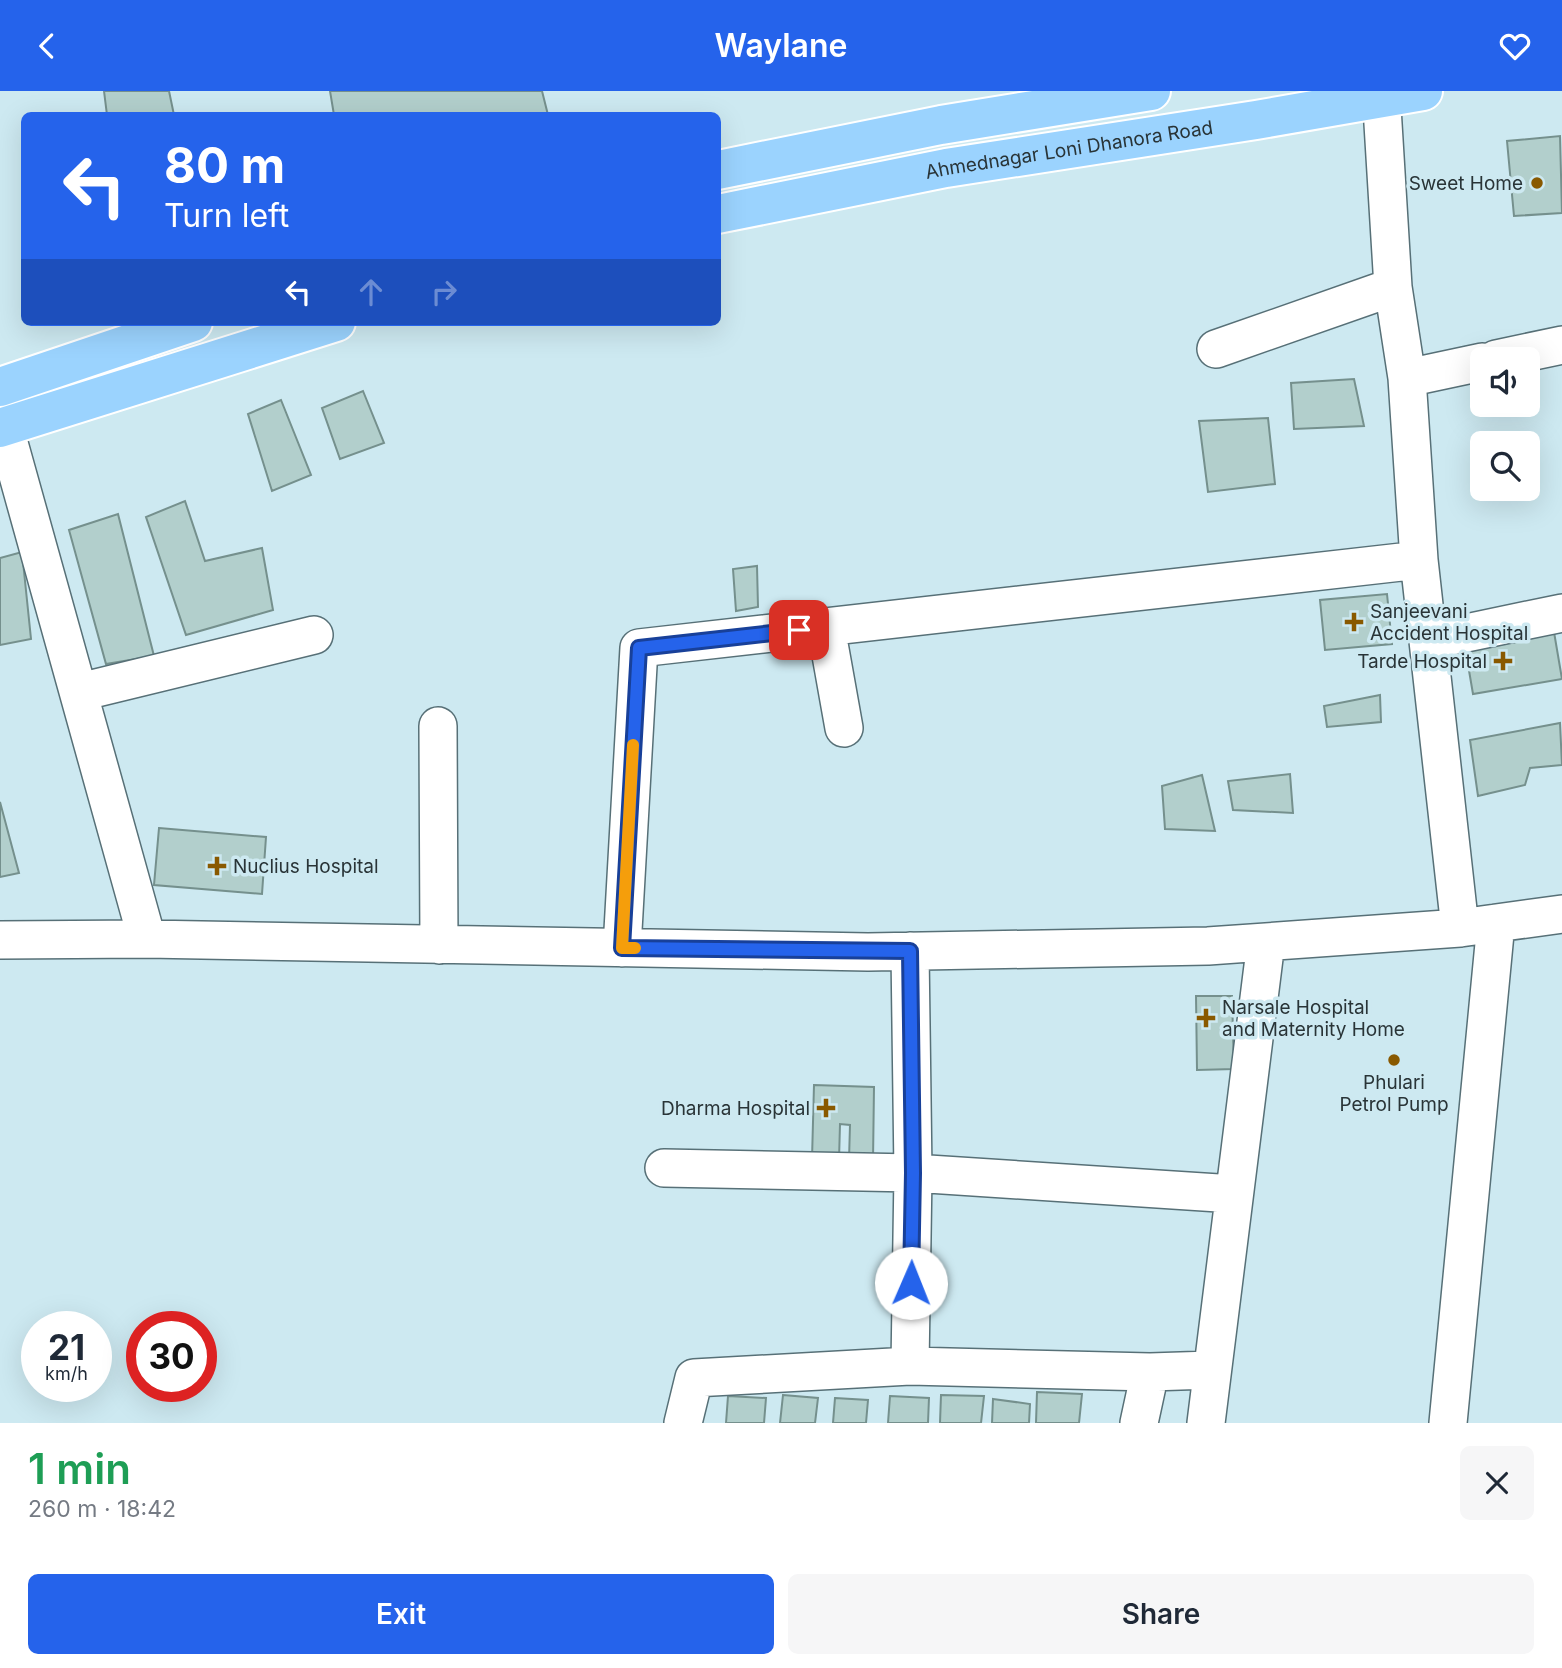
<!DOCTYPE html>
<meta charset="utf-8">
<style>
:root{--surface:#fff;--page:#f6f6f7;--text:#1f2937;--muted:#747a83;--accent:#2563eb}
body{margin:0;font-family:Inter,sans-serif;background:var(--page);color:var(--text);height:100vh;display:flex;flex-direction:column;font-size:26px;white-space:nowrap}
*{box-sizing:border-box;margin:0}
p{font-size:23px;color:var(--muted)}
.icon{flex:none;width:38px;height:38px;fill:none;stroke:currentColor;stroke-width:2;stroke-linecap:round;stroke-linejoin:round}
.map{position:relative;height:1332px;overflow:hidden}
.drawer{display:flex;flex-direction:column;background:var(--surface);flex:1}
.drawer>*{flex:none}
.guide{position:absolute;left:21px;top:21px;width:700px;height:214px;border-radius:10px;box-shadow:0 7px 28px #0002;background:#2563eb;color:#fff;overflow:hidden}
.controls{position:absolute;left:1470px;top:256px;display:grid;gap:14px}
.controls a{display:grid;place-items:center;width:70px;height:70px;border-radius:10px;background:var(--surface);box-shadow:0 7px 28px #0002;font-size:35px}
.speed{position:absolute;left:21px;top:1220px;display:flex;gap:14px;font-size:35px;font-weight:700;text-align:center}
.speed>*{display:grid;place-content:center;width:91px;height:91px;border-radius:50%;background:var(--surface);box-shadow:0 7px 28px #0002;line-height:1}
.speed small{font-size:18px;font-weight:400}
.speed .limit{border:10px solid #d22;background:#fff;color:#111}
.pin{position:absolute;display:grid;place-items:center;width:60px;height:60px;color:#fff;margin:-30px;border-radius:14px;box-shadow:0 4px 10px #0006}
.me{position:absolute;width:77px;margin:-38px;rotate:1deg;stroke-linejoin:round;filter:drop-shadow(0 0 5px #0008)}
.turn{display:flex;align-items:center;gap:24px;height:147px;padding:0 28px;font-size:32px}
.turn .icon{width:91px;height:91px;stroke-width:2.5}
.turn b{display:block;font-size:49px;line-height:60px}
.lanes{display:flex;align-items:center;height:66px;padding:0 28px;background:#0003;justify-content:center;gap:35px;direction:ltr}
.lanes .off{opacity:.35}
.round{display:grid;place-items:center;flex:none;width:74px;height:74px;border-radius:10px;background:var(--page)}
.headline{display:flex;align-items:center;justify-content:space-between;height:119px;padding:0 28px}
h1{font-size:42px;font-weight:600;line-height:52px;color:#1e9e55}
.cta{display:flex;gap:14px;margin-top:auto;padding:14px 28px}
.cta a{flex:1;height:80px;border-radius:10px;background:var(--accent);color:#fff;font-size:28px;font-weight:600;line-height:80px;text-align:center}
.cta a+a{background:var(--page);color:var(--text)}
header{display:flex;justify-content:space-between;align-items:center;height:91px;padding:0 28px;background:var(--accent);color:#fff;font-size:32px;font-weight:600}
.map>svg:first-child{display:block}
</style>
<header><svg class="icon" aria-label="back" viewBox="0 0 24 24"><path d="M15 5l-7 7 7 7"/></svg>Waylane<svg class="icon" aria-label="heart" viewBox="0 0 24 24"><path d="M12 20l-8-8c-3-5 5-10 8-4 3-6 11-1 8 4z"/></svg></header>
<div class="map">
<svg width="1562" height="1332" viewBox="0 0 1562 1332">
<rect width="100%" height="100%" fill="#cde9f1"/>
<path fill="#b2cfcc" stroke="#75908d" stroke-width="2" d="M104 0H169L174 24H107Z
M330 0H542L548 24H334Z
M1560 45 1562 122 1514 125 1507 50Z
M1354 288 1364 335 1294 338 1291 292Z
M363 300 384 352 340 368 322 317Z
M281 309 311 384 272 400 248 323Z
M1268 327 1275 393 1208 401 1199 330Z
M185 410 205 470 262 457 273 519 186 544 146 426Z
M118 423 154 565 106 573 69 439Z
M22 461 31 548 0 554V467Z
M757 475 758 516 736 520 733 478Z
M1387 503 1392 553 1325 559 1320 509Z
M1554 541 1562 588 1473 603 1465 556Z
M1380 604 1381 631 1327 636 1324 615Z
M1560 632 1562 674 1530 677 1525 694 1478 705 1470 649Z
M1290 683 1293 722 1233 719 1228 690Z
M1202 684 1215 740 1165 738 1162 695Z
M0 711 19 782 0 786Z
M159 737 266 746 262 803 154 794Z
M1196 905H1232L1234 978 1197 979Z
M814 994 874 996 873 1070 849 1069 850 1034 840 1033 839 1069 812 1068Z
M1037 1301 1082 1303 1079 1332H1036Z
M783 1304 818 1307 815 1332H780Z
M941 1304 984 1305 981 1332H940Z
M728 1305 766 1307 764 1332H726Z
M890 1305 929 1307 928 1332H888Z
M835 1307 868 1309 866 1332H833Z
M993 1308 1030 1313 1029 1332H992Z"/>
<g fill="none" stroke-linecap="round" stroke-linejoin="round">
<defs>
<path id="minor" d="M1381 0 1393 196 1407 287 1419 469 1460 837
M1216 258 1393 196
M1496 268 1562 254
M1407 287 1482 271
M0 320 147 848
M826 536 844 637
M1428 550 1562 522
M80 601 314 544
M438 635 439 854
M0 849 147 848 868 861 1208 855 1460 837 1562 823
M622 857 639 557 1419 469
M664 1077 913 1082 1234 1103
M910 1275 913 1082 910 860
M683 1332 694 1287 910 1275 1150 1281 1211 1279
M1139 1332 1150 1281
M1206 1332 1266 851
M1448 1332 1496 832"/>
<g id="major">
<path d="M718 79 941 34 1151 0"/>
<path id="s1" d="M718 123 946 77 1256 29 1423 0"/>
<path d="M0 296 193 231"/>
<path d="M0 337 336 231"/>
</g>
</defs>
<use href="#minor" stroke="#577077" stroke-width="40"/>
<use href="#major" stroke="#fff" stroke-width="42"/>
<use href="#minor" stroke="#fff" stroke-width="37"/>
<use href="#major" stroke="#9bd3fe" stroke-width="38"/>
</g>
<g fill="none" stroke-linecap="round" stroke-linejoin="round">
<defs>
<path id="route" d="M799 539 639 557 622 857 910 860 913 1082 911 1192"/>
</defs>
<use href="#route" stroke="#184099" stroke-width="18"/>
<use href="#route" stroke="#2563eb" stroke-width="12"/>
<path stroke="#f59e0b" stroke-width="12" d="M633 654 622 857H635"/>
</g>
<g fill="#895900" stroke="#cde9f1" stroke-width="2.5">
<circle cx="1537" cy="92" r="7"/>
<path d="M1350.5 520.5h7v7h7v7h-7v7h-7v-7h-7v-7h7z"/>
<path d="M1499.5 559.5h7v7h7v7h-7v7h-7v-7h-7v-7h7z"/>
<path d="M213.5 764.5h7v7h7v7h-7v7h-7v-7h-7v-7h7z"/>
<path d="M1202.5 916.5h7v7h7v7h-7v7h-7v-7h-7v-7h7z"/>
<circle cx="1394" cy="969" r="7"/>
<path d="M822.5 1006.5h7v7h7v7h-7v7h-7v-7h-7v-7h7z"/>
</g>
<g text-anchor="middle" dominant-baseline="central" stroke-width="7" stroke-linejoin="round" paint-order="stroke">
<g font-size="19" fill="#293437" stroke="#cde9f1">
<text stroke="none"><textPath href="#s1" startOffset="357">Ahmednagar Loni Dhanora Road</textPath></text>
</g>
<g font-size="19" fill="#293437" stroke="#cde9f1" text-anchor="end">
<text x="1523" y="92">Sweet Home</text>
<text x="1370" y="520" text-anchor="start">Sanjeevani<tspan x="1370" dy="22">Accident Hospital</tspan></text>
<text x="1487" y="570">Tarde Hospital</text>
<text x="233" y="775" text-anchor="start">Nuclius Hospital</text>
<text x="1222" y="916" text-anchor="start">Narsale Hospital<tspan x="1222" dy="22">and Maternity Home</tspan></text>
<text x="1394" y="991" text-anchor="middle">Phulari<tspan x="1394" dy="22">Petrol Pump</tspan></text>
<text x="810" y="1017">Dharma Hospital</text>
</g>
</g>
</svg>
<div class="controls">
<a><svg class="icon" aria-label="sound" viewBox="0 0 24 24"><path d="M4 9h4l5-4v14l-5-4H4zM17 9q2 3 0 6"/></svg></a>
<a><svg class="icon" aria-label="search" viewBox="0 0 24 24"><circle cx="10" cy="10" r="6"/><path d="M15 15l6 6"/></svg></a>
</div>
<div class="speed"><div>21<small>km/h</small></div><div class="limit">30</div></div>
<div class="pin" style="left:799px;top:539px;background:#d93025"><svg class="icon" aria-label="arrive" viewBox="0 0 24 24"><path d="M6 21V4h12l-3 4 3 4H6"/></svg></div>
<svg class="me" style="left:911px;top:1192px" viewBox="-20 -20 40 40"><circle r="19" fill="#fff"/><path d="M0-13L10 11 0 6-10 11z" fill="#2563eb"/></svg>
<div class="guide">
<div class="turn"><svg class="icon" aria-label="left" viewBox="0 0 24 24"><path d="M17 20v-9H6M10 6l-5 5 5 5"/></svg><div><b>80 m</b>Turn left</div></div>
<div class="lanes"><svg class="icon" aria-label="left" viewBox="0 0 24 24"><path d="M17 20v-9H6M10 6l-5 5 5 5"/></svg><svg class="icon off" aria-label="ahead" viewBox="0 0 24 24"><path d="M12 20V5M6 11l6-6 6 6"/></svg><svg class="icon off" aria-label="right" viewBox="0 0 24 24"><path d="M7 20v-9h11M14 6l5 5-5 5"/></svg></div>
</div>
</div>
<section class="drawer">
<div class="headline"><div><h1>1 min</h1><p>260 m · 18:42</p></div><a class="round"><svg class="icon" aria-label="close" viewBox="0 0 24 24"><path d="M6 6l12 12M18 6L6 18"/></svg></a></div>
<div class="cta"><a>Exit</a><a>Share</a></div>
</section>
